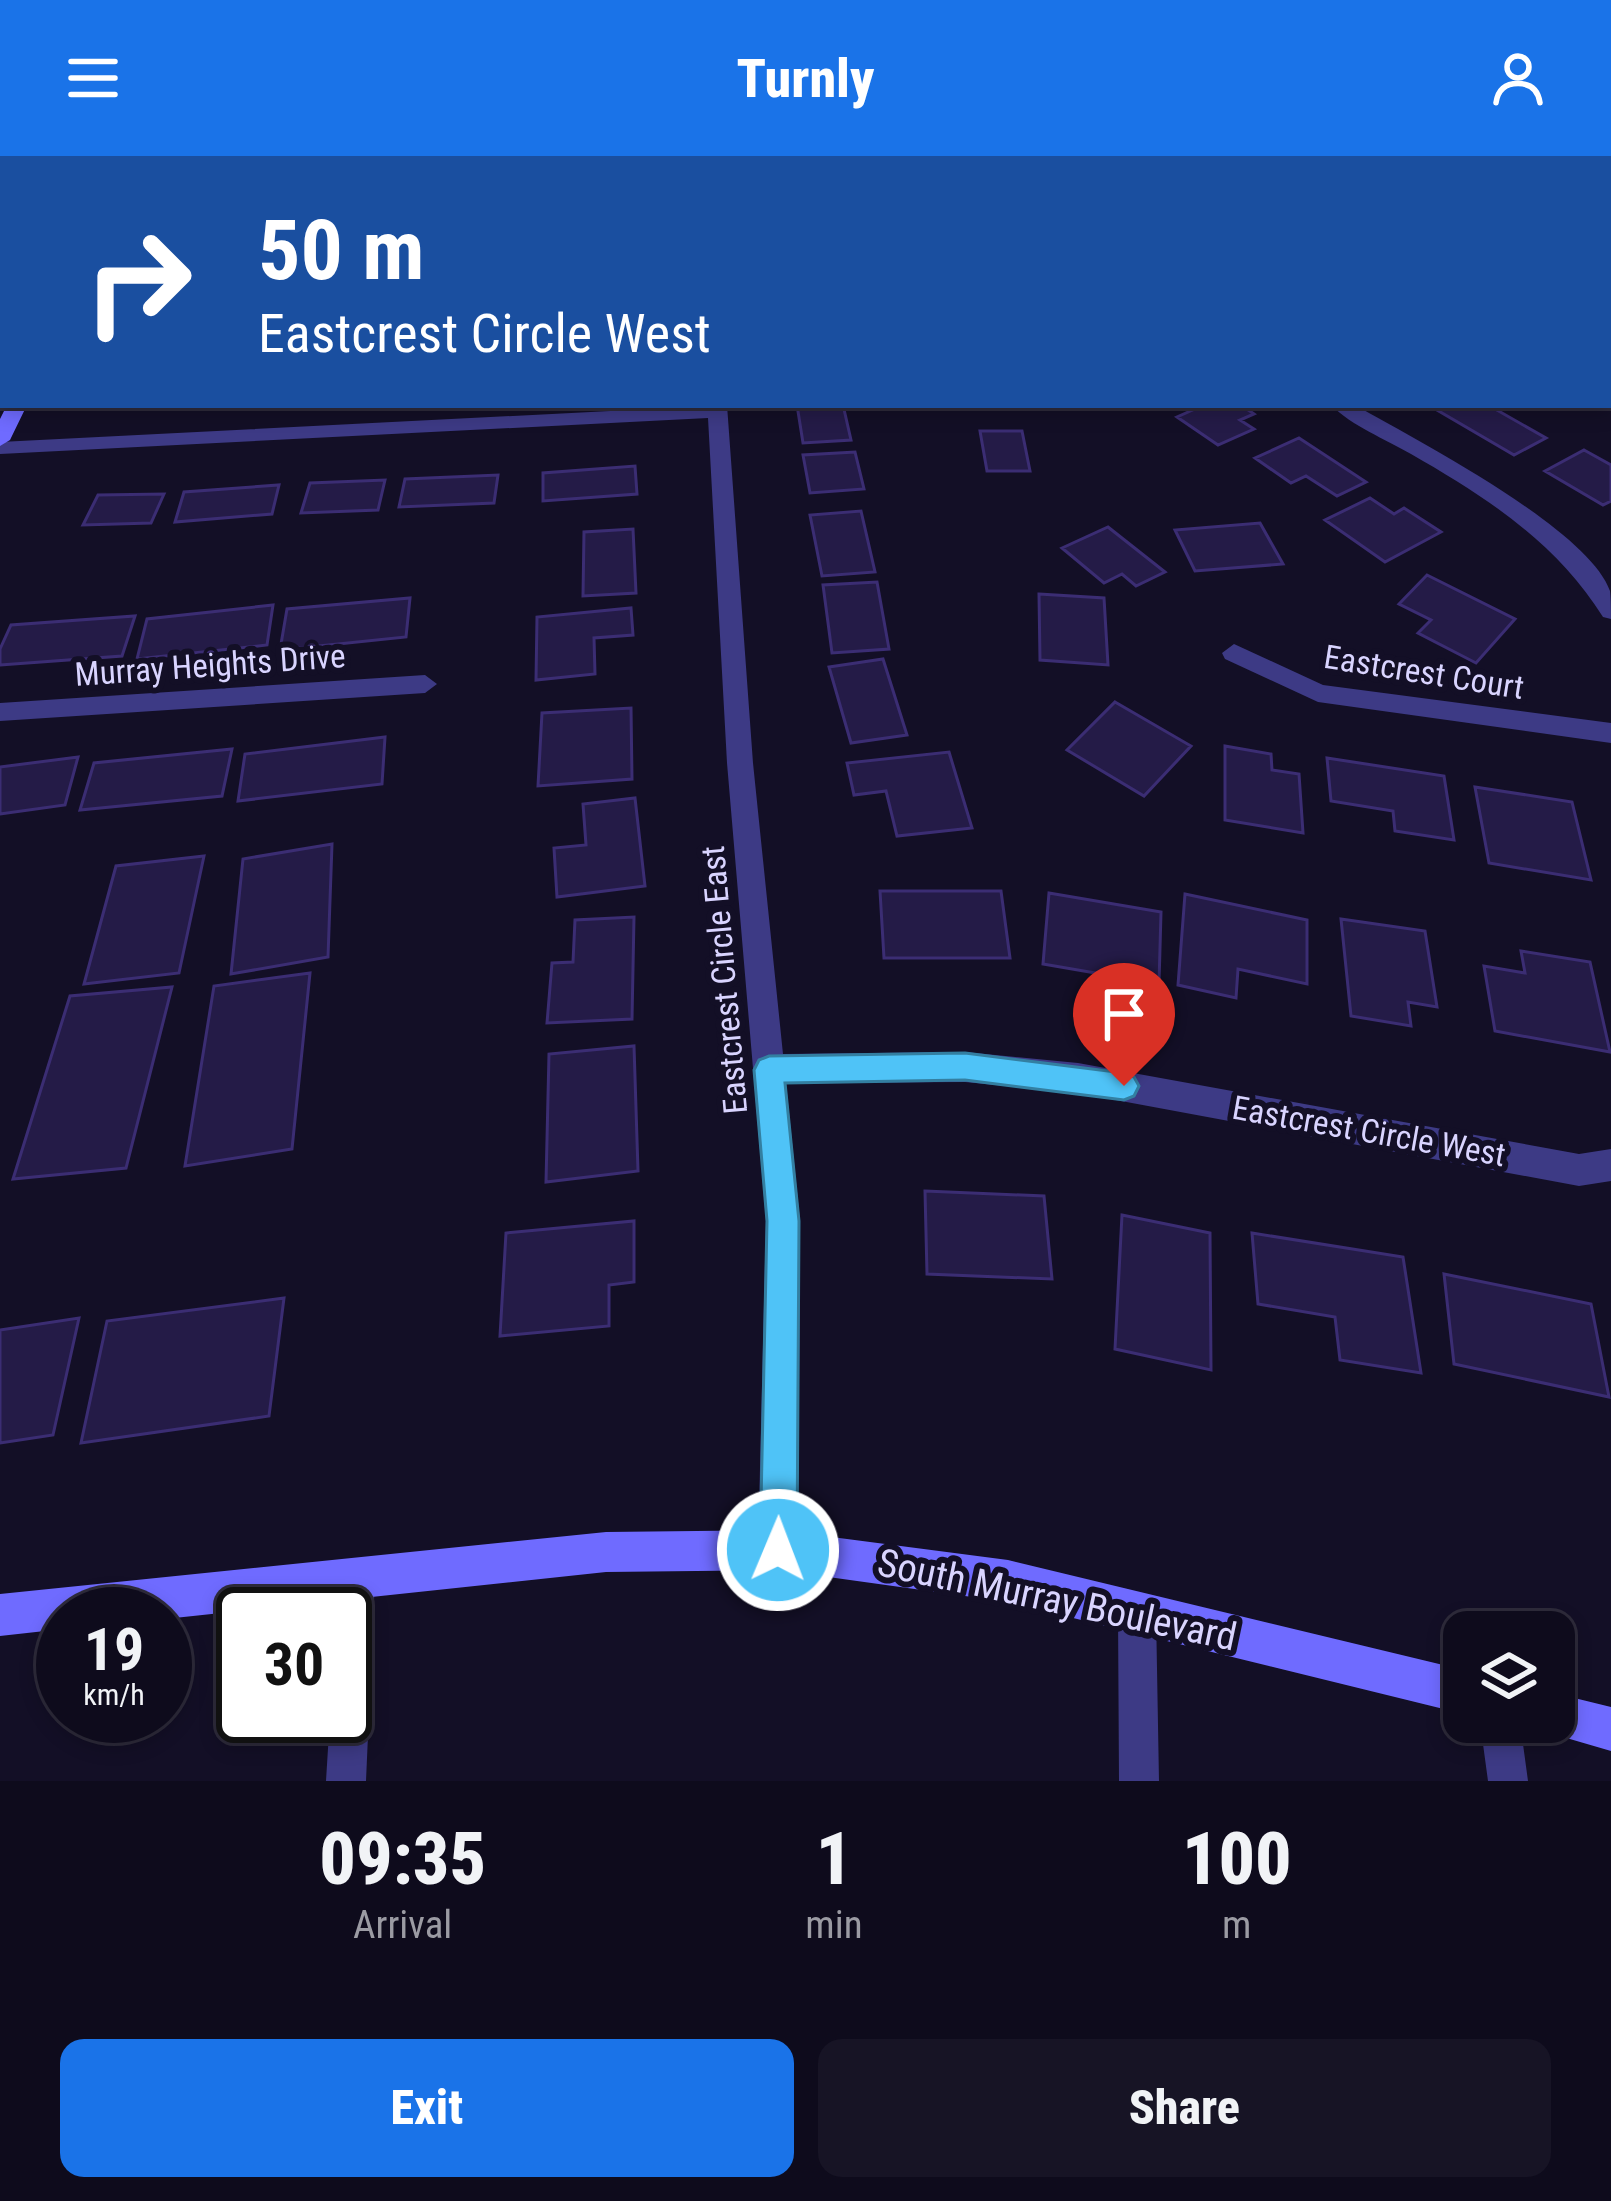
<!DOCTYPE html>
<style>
:root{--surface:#0e0b1c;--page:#171425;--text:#f1f3f6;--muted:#9b9ba3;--line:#2e2b3b;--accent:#1a73e8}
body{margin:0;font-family:"Roboto Condensed",sans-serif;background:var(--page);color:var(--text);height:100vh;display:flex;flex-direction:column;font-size:45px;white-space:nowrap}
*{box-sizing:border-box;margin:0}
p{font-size:39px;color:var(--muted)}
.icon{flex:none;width:66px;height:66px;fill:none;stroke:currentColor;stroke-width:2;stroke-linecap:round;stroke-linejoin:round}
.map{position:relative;height:1625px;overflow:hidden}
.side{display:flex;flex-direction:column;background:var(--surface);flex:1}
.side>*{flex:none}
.top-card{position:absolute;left:0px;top:0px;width:1611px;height:252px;box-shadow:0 6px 18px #0003,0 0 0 3px var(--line);background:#1a4fa0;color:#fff;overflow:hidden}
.controls{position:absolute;left:1443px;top:1455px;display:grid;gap:24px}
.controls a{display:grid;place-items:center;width:132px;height:132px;border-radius:24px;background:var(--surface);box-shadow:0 6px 18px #0003,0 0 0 3px var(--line);font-size:60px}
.speed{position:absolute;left:36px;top:1431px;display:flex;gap:24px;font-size:60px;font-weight:700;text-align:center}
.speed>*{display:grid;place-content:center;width:156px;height:156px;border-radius:50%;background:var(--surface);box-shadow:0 6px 18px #0003,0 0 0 3px var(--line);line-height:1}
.speed small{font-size:30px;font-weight:400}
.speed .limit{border:6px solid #111;border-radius:18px;background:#fff;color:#111}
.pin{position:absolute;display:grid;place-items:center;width:102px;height:102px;color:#fff;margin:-123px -51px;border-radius:50% 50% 50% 0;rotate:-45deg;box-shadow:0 0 12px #0007}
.pin .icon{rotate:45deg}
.me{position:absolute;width:132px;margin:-66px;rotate:1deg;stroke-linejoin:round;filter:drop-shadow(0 0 9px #0008)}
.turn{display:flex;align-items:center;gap:42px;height:252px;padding:0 60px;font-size:54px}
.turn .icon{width:156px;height:156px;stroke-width:2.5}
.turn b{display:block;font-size:84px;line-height:102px}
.eta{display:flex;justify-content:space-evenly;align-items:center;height:204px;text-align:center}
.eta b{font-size:72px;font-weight:800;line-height:84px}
.button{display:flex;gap:24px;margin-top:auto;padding:24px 60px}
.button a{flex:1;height:138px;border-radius:24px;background:var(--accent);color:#fff;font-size:48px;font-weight:800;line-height:138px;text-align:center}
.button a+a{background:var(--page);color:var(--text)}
header{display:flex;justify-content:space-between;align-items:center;height:156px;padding:0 60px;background:var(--accent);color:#fff;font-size:54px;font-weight:800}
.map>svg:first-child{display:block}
</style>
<header><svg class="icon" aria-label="menu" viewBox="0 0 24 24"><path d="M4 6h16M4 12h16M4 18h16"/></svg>Turnly<svg class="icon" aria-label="person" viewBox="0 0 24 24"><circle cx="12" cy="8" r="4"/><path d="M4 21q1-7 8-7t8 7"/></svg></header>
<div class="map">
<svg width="1611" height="1625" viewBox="0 0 1611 1625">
<rect width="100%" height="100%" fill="#130f26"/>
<path fill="#241b47" stroke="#3b2d73" stroke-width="3" d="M797 249H843L851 284 803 287Z
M1204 249H1241L1254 258 1240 264 1254 273 1218 289 1177 261Z
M1446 249H1488L1546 282 1514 299 1437 254Z
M980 275H1022L1030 315H987Z
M1299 282 1366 326 1337 340 1306 320 1291 327 1255 302Z
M1584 294 1611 309V345L1603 349 1545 315Z
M855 296 864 333 810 337 803 299Z
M635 310 637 338 543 345V317Z
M498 319 494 347 399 351 405 323Z
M385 324 378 354 301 357 310 327Z
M279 329 272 358 175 366 184 336Z
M164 338 151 367 83 369 98 339Z
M1370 342 1394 358 1404 352 1441 376 1385 406 1325 364Z
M861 355 875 416 822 420 810 359Z
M1260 367 1283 408 1195 415 1175 374Z
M1108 371 1165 416 1136 430 1122 418 1104 427 1062 392Z
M633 373 636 437 583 440 584 376Z
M1427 419 1515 463 1476 507 1418 477 1431 464 1399 448Z
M877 426 889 493 832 497 823 429Z
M1039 438 1104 442 1108 509 1040 504Z
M410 442 406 481 280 494 287 453Z
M273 449 267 489 137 503 147 463Z
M631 452 633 479 594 482 595 518 536 524 537 461Z
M135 460 122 500 0 509V493L11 469Z
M883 503 907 579 851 587 829 511Z
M1115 546 1191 590 1144 640 1067 594Z
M631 552 632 623 538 630 542 557Z
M385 581 382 628 238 645 245 598Z
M1225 590 1271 598 1272 614 1299 618 1303 677 1225 664Z
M232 593 222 640 80 654 94 607Z
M949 596 972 672 897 680 886 635 854 639 847 607Z
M78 601 65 649 0 658V611Z
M1327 602 1444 620 1454 684 1395 675 1393 655 1331 645Z
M1475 631 1572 646 1591 724 1489 707Z
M635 642 645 730 557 741 554 692 586 689 583 648Z
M332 688 328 801 231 818 243 703Z
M204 700 179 817 84 828 116 710Z
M880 735H1001L1010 802H884Z
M1049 737 1161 756 1159 828 1043 808Z
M1185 738 1307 764V828L1238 813 1236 842 1178 829Z
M634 761 632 863 547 867 552 807 573 806 575 764Z
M1341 763 1425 775 1437 851 1408 846 1411 870 1351 860Z
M1521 795 1590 806 1610 896 1495 875 1484 810 1525 817Z
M310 817 292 993 185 1010 214 830Z
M172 831 126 1012 13 1023 70 840Z
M634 890 638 1015 546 1026 549 898Z
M925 1035 1044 1040 1052 1123 927 1118Z
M1122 1059 1210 1077 1211 1214 1115 1193Z
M634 1065V1126L609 1129V1170L500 1180 506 1077Z
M1252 1077 1403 1101 1421 1217 1340 1204 1335 1161 1258 1148Z
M1444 1118 1591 1148 1609 1241 1454 1208Z
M284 1142 269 1260 81 1287 107 1165Z
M79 1162 53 1279 0 1287V1174Z"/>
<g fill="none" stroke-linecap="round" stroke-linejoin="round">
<path fill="#3d3a85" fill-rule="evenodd" d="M205 0H220L222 3H207Z
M242 0H266L240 3Z
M360 0H383L358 3Z
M357 1404 370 1409 375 1422 366 1625H326L330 1560H345V1458H336L344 1409Z
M1137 1437 1150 1443 1156 1456 1159 1625H1119L1118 1456 1124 1443Z
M1480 1566H1520L1528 1625H1488Z"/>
<path fill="#3d3a85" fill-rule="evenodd" d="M561 0H579L581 3H563Z
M926 0H945L947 3H928Z
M1608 127H1611V137H1608Z
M3 189V201L0 202V190Z
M727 249 753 607 783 898 965 896 1078 907 1579 998 1611 993V1025L1579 1030 1078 937 965 926 786 927 800 1065 798 1394 792 1408 778 1414 764 1408 758 1394 766 1065 727 607 708 262 0 298V286Z
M1331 249H1355C1414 283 1588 372 1610 435 1611 443 1611 455 1611 463L1603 461C1556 386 1486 341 1411 298 1385 283 1352 270 1331 249Z
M1234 488 1323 529 1611 567V587L1318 546 1225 503 1222 497Z
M425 519 437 528 425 537 0 565V547Z"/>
<path fill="#6f6bff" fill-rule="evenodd" d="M81 0H97V3H81Z
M7 249H27L10 284 0 290V263Z
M778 1374 1008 1404 1464 1514V1558L1008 1446 778 1414 606 1416 165 1463V1458H63V1473L0 1480V1438L606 1376Z
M1554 1537 1611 1551V1595L1539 1574 1535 1566H1554Z"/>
</g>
<path fill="#4fc3f7" stroke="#337fa1" stroke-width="3" d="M965 897 1124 917 1134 921 1139 930 1134 940 1124 944 965 924 785 927 799 1065 797 1394 791 1407 778 1412 765 1407 760 1394 767 1065 754 914 759 904 769 900Z"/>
<g text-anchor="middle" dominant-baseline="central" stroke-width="12" stroke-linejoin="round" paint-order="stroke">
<g font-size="33" fill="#d9d4ff" stroke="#130f26">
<text transform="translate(210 509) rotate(-4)">Murray Heights Drive</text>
<text transform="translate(1424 516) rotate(9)">Eastcrest Court</text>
<text transform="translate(724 824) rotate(-95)">Eastcrest Circle East</text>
<text transform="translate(1369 975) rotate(10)">Eastcrest Circle West</text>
</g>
<g font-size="39" fill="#d9d4ff" stroke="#130f26">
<text transform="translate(1057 1444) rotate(12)">South Murray Boulevard</text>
</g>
</g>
</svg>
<div class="controls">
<a><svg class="icon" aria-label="layers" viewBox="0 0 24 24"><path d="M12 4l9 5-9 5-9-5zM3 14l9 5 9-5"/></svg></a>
</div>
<div class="speed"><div>19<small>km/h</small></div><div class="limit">30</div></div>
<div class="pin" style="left:1124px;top:930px;background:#d93025"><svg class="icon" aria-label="arrive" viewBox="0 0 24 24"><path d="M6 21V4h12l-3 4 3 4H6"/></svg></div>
<svg class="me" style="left:778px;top:1394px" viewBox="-20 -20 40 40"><circle r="17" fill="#4fc3f7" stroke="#fff" stroke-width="3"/><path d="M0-11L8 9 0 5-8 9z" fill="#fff"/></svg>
<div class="top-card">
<div class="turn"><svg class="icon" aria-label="right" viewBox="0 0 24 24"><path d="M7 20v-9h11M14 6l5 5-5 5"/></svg><div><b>50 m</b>Eastcrest Circle West</div></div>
</div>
</div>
<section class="side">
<div class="eta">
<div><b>09:35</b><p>Arrival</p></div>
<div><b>1</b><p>min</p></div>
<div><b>100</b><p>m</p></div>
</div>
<div class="button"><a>Exit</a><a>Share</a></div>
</section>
